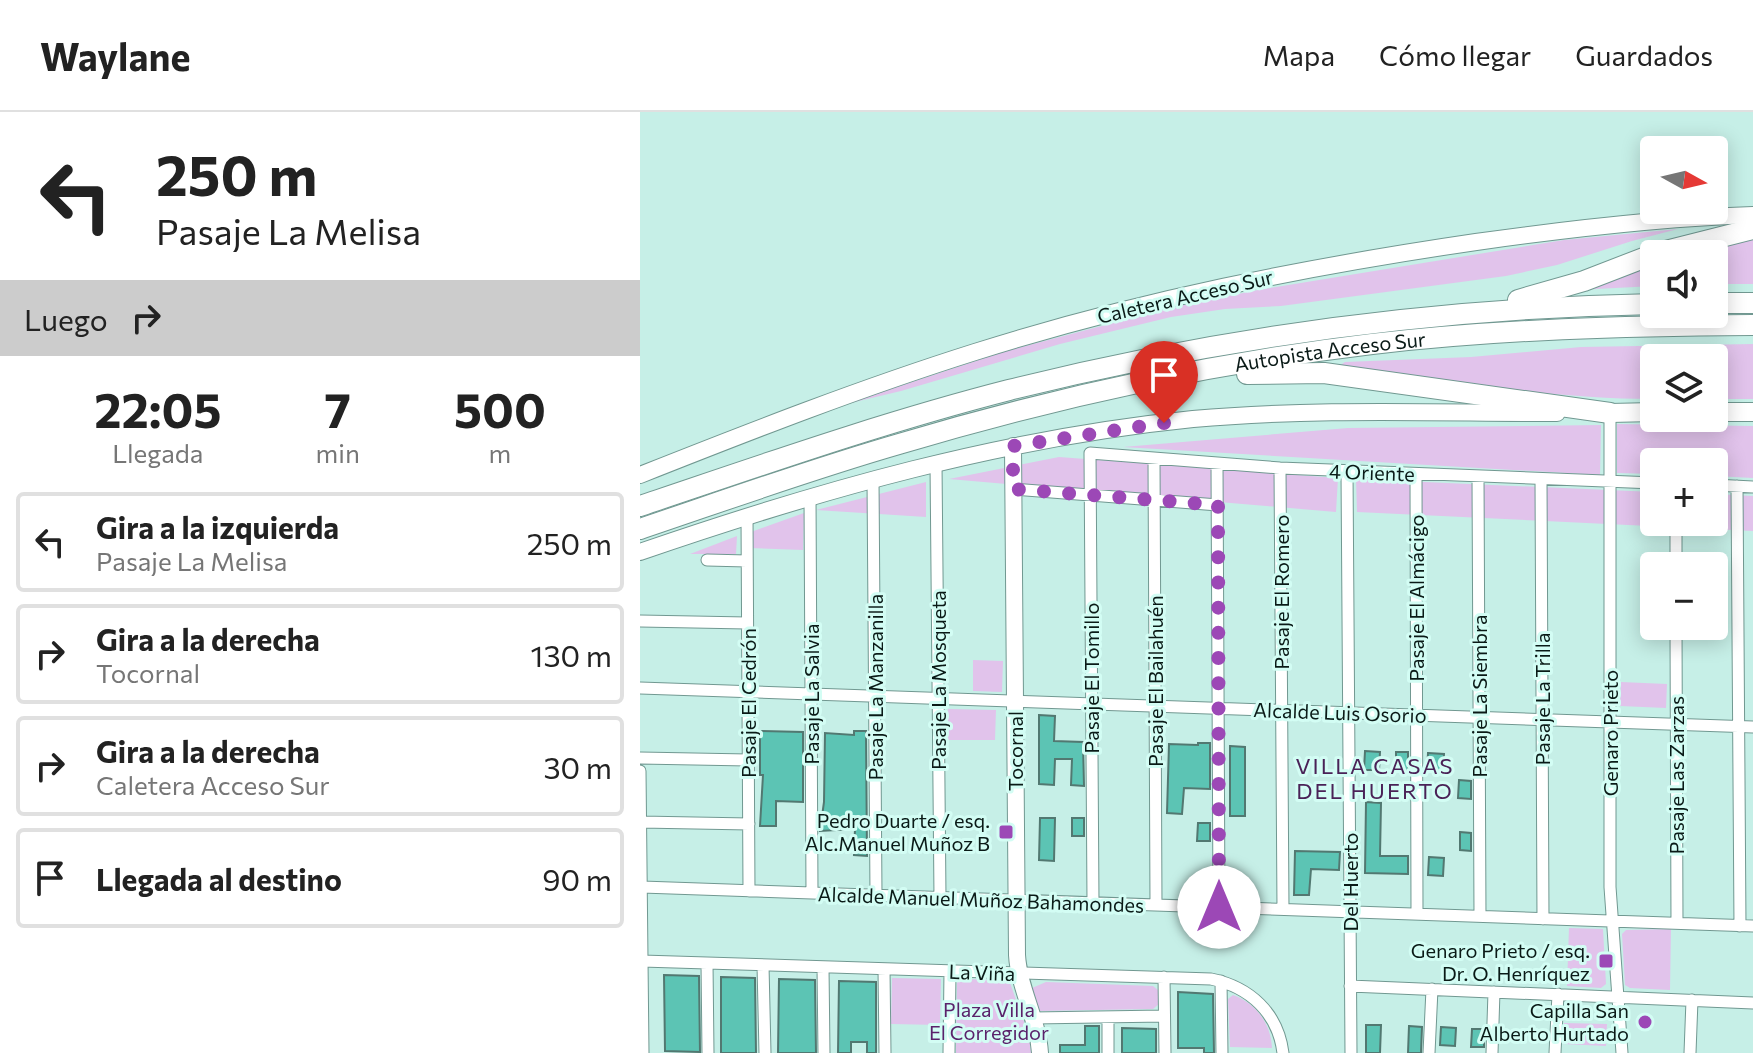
<!DOCTYPE html>
<html lang="es">
<meta charset="utf-8">
<style>
:root{--surface:#fff;--page:#f6f6f6;--text:#222;--muted:#767676;--line:#e0e0e0}
body{margin:0;font-family:Commissioner,sans-serif;background:var(--page);color:var(--text);height:100vh;display:flex;flex-direction:column;font-size:30px;white-space:nowrap}
*{box-sizing:border-box;margin:0}
p{font-size:26px;color:var(--muted)}
.icon{flex:none;width:44px;height:44px;fill:none;stroke:currentColor;stroke-width:2;stroke-linecap:round;stroke-linejoin:round}
.map{position:relative;flex:1;overflow:hidden}
.side{display:flex;flex-direction:column;background:var(--surface);width:640px}
.side>*{flex:none}
.guide{background:#fff;color:var(--text);overflow:hidden}
.needle{width:52px;rotate:98deg}
.buttons{position:absolute;left:1000px;top:24px;display:grid;gap:16px}
.buttons a{display:grid;place-items:center;width:88px;height:88px;border-radius:8px;background:var(--surface);box-shadow:0 4px 20px #0003;font-size:40px}
.pin{position:absolute;display:grid;place-items:center;width:68px;height:68px;color:#fff;margin:-82px -34px;border-radius:50% 50% 50% 0;rotate:-45deg;box-shadow:0 0 8px #0007}
.pin .icon{rotate:45deg}
.me{position:absolute;width:88px;margin:-44px;rotate:0deg;stroke-linejoin:round;filter:drop-shadow(0 0 6px #0008)}
.turn{display:flex;align-items:center;gap:28px;height:168px;padding:0 24px;font-size:36px}
.turn .icon{width:104px;height:104px;stroke-width:2.5}
.turn b{display:block;font-size:56px;line-height:68px}
.then{display:flex;align-items:center;height:76px;padding:0 24px;background:#0003;gap:16px;font-size:30px}
.eta{display:flex;justify-content:space-evenly;align-items:center;height:136px;text-align:center}
.eta b{font-size:48px;font-weight:700;line-height:56px}
ul{padding:0;list-style:none}
li{display:flex;align-items:center;gap:24px;height:100px;margin:0 16px 12px;padding:0 8px;border:4px solid var(--line);border-radius:8px}
li div{flex:1}
li b{display:block;font-size:30px}
li em{font-style:normal}
header{display:flex;align-items:center;gap:48px;box-sizing:border-box;height:112px;padding:0 40px;background:var(--surface);border-bottom:2px solid var(--line)}
header strong{font-size:38px}
nav{display:flex;gap:44px;margin-inline-start:auto;font-size:28px}
main{display:flex;flex:1;min-height:0}
.map>svg:first-child{display:block}
</style>
<header>
<strong>Waylane</strong>
<nav><a>Mapa</a><a>Cómo llegar</a><a>Guardados</a></nav>
</header>
<main>
<section class="side">
<div class="guide">
<div class="turn"><svg class="icon" aria-label="left" viewBox="0 0 24 24"><path d="M17 20v-9H6M10 6l-5 5 5 5"/></svg><div><b>250 m</b>Pasaje La Melisa</div></div>
<div class="then">Luego<svg class="icon" aria-label="right" viewBox="0 0 24 24"><path d="M7 20v-9h11M14 6l5 5-5 5"/></svg></div>
</div>
<div class="eta">
<div><b>22:05</b><p>Llegada</p></div>
<div><b>7</b><p>min</p></div>
<div><b>500</b><p>m</p></div>
</div>
<ul>
<li><svg class="icon" aria-label="left" viewBox="0 0 24 24"><path d="M17 20v-9H6M10 6l-5 5 5 5"/></svg><div><b>Gira a la izquierda</b><p>Pasaje La Melisa</p></div><em>250 m</em></li>
<li><svg class="icon" aria-label="right" viewBox="0 0 24 24"><path d="M7 20v-9h11M14 6l5 5-5 5"/></svg><div><b>Gira a la derecha</b><p>Tocornal</p></div><em>130 m</em></li>
<li><svg class="icon" aria-label="right" viewBox="0 0 24 24"><path d="M7 20v-9h11M14 6l5 5-5 5"/></svg><div><b>Gira a la derecha</b><p>Caletera Acceso Sur</p></div><em>30 m</em></li>
<li><svg class="icon" aria-label="arrive" viewBox="0 0 24 24"><path d="M6 21V4h12l-3 4 3 4H6"/></svg><div><b>Llegada al destino</b></div><em>90 m</em></li>
</ul>
</section>
<div class="map">
<svg width="1113" height="941" viewBox="0 0 1113 941">
<rect width="100%" height="100%" fill="#c6efe7"/>
<path fill="#e1c3eb" d="M1038 117 992 129 917 153 866 164 641 194 585 197 531 205 420 232 261 279 202 293 363 240 534 195 618 178 924 128Z
M1113 123V172H1074V142H1036Z
M1014 150V174L937 178Z
M1113 232V287H1074V246H1014V287C909 287 803 268 699 254L705 250 831 245 941 235Z
M977 312 1113 314V366L1074 364V350H1014V362L977 361Z
M961 313 960 363 483 335 708 316Z
M419 345 698 366 696 400 309 367Z
M716 367 1014 380V410H1074V382L1113 384V419L717 400Z
M286 370V405L176 398Z
M164 401 163 438 110 436 111 420Z
M97 424 96 442H50Z
M333 548 363 549 362 580 333 579Z
M981 570 1027 572 1026 596 980 594Z
M308 597 356 598 355 628H307Z
M929 816 963 817 966 872 961 876 927 874Z
M1031 817 1030 878 990 876 985 873 982 822 986 818Z
M252 866 301 867 300 913 251 912Z
M321 867 369 868 389 924 391 941H316L317 871Z
M406 870 513 874 518 878 519 892 513 897 399 899 392 876Z
M593 883C616 891 631 912 632 936L590 935 588 887Z
M924 911 967 912 966 934 923 932Z"/>
<path fill="#5cc4b4" stroke="#527871" stroke-width="2" d="M399 603 415 604 414 629 443 630 444 674 431 673 432 647H415L414 673 399 672Z
M120 619 163 620V690L136 689V714H120L123 663H120Z
M214 619H226L227 744 214 743 215 717 180 719 184 690 185 621 214 623Z
M558 631H570V677L544 676 542 702 527 701 529 632 558 633Z
M590 634 605 635V704H590Z
M725 639 740 640 739 658H724Z
M756 640H768V658H756Z
M788 641 804 642 803 660 787 659Z
M819 668 831 669V687L818 686Z
M726 690 741 691 740 744H768V762L725 761Z
M400 706H415L414 749 399 748Z
M432 706H444V724H432Z
M558 711H570V729H557Z
M820 720 831 721V739L820 738Z
M655 739 700 740 699 758 671 757 669 783H654Z
M789 745 804 746 803 764 788 763Z
M24 863 59 864 60 940 25 939Z
M81 865 115 866 116 941H81Z
M139 867 175 868 176 941H138Z
M199 869 236 870V941H227V930H211V941H198Z
M538 880 573 882 574 941H564V936H538Z
M726 913H741L740 941H726Z
M445 914H459V941H420V933H445Z
M769 914 782 915 781 941H768Z
M801 915 816 916 815 934 800 933Z
M482 916 516 917V941H482Z
M832 917H844V935H831Z"/>
<g fill="none" stroke-linecap="round" stroke-linejoin="round">
<defs>
<path id="street" d="M970 301V775L982 941
M514 346 516 793
M296 351 300 785
M577 351 579 795
M640 356 643 797
M707 359 711 941
M776 362 777 802
M838 364 840 804
M233 367 236 783
M901 367 903 807
M1074 373 1113 375
M1097 374 1100 814
M373 377 578 393
M170 384 172 781
M107 403 109 779
M1036 410V454
M67 448 107 449
M0 509 107 511
M1036 514 1037 811
M0 576 1113 615
M0 646 108 648
M0 659 3 941
M1 710 109 712
M2 775 1113 814
M453 790 450 341 640 356 1014 371
M2 849 571 867C610 875 638 901 643 941
M67 851 68 941
M123 853 125 941
M183 855 184 941
M244 857 245 941
M524 865 525 941
M581 869 582 941
M710 874 1113 891
M468 905V941
M393 906 524 904
M309 941 310 859
M789 941 792 877
M852 941 854 880
M915 941 918 882
M1050 941 1052 888"/>
<path id="secondary" d="M373 334 377 843C379 877 398 907 400 941
M0 363C111 319 221 276 335 240 499 188 666 155 836 130 928 117 1020 106 1113 103
M0 440C180 378 363 326 553 307 674 296 796 301 917 301"/>
<path id="primary" d="M1074 300H1113
M970 301 1014 300"/>
<g id="highway">
<path d="M1014 142 1113 117"/>
<path d="M878 188 944 169 1014 142"/>
<path d="M1074 191H1113"/>
<path d="M607 262 684 261 970 301"/>
<path d="M0 394C122 353 244 310 369 278 580 225 796 196 1014 192"/>
<path id="s1" d="M0 417C86 388 172 357 259 332 413 286 572 251 732 232 859 217 986 214 1113 213"/>
</g>
</defs>
<use href="#street" stroke="#719891" stroke-width="13"/>
<use href="#secondary" stroke="#719891" stroke-width="18"/>
<use href="#primary" stroke="#719891" stroke-width="20"/>
<use href="#highway" stroke="#719891" stroke-width="22"/>
<use href="#street" stroke="#fff" stroke-width="11"/>
<use href="#secondary" stroke="#fff" stroke-width="16"/>
<use href="#primary" stroke="#fff" stroke-width="18"/>
<use href="#highway" stroke="#fff" stroke-width="20"/>
</g>
<g fill="none" stroke-linecap="round" stroke-linejoin="round">
<path stroke="#9c48b6" stroke-width="14" stroke-dasharray="0 25.2" d="M524 311 373 334V377L578 393 579 795"/>
</g>
<g fill="#9c48b6" stroke="#d3fdf4" stroke-width="3">
<rect x="358" y="712" width="16" height="16" rx="4"/>
<rect x="958" y="841" width="16" height="16" rx="4"/>
<circle cx="1005" cy="910" r="8"/>
</g>
<g text-anchor="middle" dominant-baseline="central" stroke-width="6" stroke-linejoin="round" paint-order="stroke">
<g font-size="20" fill="#0a1a17" stroke="#d3fdf4">
<text transform="translate(545 184) rotate(-13)">Caletera Acceso Sur</text>
<text stroke="none"><textPath href="#s1" startOffset="714">Autopista Acceso Sur</textPath></text>
<text transform="translate(732 360) rotate(2)">4 Oriente</text>
<text transform="translate(641 480) rotate(-90)">Pasaje El Romero</text>
<text transform="translate(776 486) rotate(-90)">Pasaje El Almácigo</text>
<text transform="translate(451 566) rotate(-90)">Pasaje El Tomillo</text>
<text transform="translate(298 568) rotate(-90)">Pasaje La Mosqueta</text>
<text transform="translate(515 569) rotate(-90)">Pasaje El Bailahuén</text>
<text transform="translate(235 575) rotate(-90)">Pasaje La Manzanilla</text>
<text transform="translate(171 582) rotate(-90)">Pasaje La Salvia</text>
<text transform="translate(839 584) rotate(-90)">Pasaje La Siembra</text>
<text transform="translate(902 587) rotate(-90)">Pasaje La Trilla</text>
<text transform="translate(108 591) rotate(-90)">Pasaje El Cedrón</text>
<text transform="translate(700 600) rotate(2)">Alcalde Luis Osorio</text>
<text transform="translate(970 621) rotate(-90)">Genaro Prieto</text>
<text transform="translate(375 639) rotate(-90)">Tocornal</text>
<text transform="translate(1036 663) rotate(-90)">Pasaje Las Zarzas</text>
<text transform="translate(710 770) rotate(-90)">Del Huerto</text>
<text transform="translate(341 787) rotate(2)">Alcalde Manuel Muñoz Bahamondes</text>
<text transform="translate(342 860) rotate(2)">La Viña</text>
</g>
<g font-size="20" fill="#0a1a17" stroke="#d3fdf4" text-anchor="end">
<text x="350" y="708">Pedro Duarte / esq.<tspan x="350" dy="23">Alc.Manuel Muñoz B</tspan></text>
<text x="950" y="838">Genaro Prieto / esq.<tspan x="950" dy="23">Dr. O. Henríquez</tspan></text>
<text x="989" y="898">Capilla San<tspan x="989" dy="23">Alberto Hurtado</tspan></text>
</g>
<g font-size="20" fill="#5a226b" stroke="#d3fdf4">
<text x="349" y="897">Plaza Villa<tspan x="349" dy="23">El Corregidor</tspan></text>
</g>
<g font-size="22" letter-spacing="2" fill="#4a2257" stroke="#d3fdf4">
<text x="735" y="653">VILLA CASAS<tspan x="735" dy="25">DEL HUERTO</tspan></text>
</g>
</g>
</svg>
<div class="buttons">
<a><svg class="needle" viewBox="-14 -14 28 28"><path d="M0-13l5 13h-10z" fill="#e53935"/><path d="M0 13l5-13h-10z" fill="#767676"/></svg></a>
<a><svg class="icon" aria-label="sound" viewBox="0 0 24 24"><path d="M4 9h4l5-4v14l-5-4H4zM17 9q2 3 0 6"/></svg></a>
<a><svg class="icon" aria-label="layers" viewBox="0 0 24 24"><path d="M12 4l9 5-9 5-9-5zM3 14l9 5 9-5"/></svg></a>
<a>+</a>
<a>−</a>
</div>
<div class="pin" style="left:524px;top:311px;background:#d93025"><svg class="icon" aria-label="arrive" viewBox="0 0 24 24"><path d="M6 21V4h12l-3 4 3 4H6"/></svg></div>
<svg class="me" style="left:579px;top:795px" viewBox="-20 -20 40 40"><circle r="19" fill="#fff"/><path d="M0-13L10 11 0 6-10 11z" fill="#9c48b6"/></svg>
</div>
</main>
